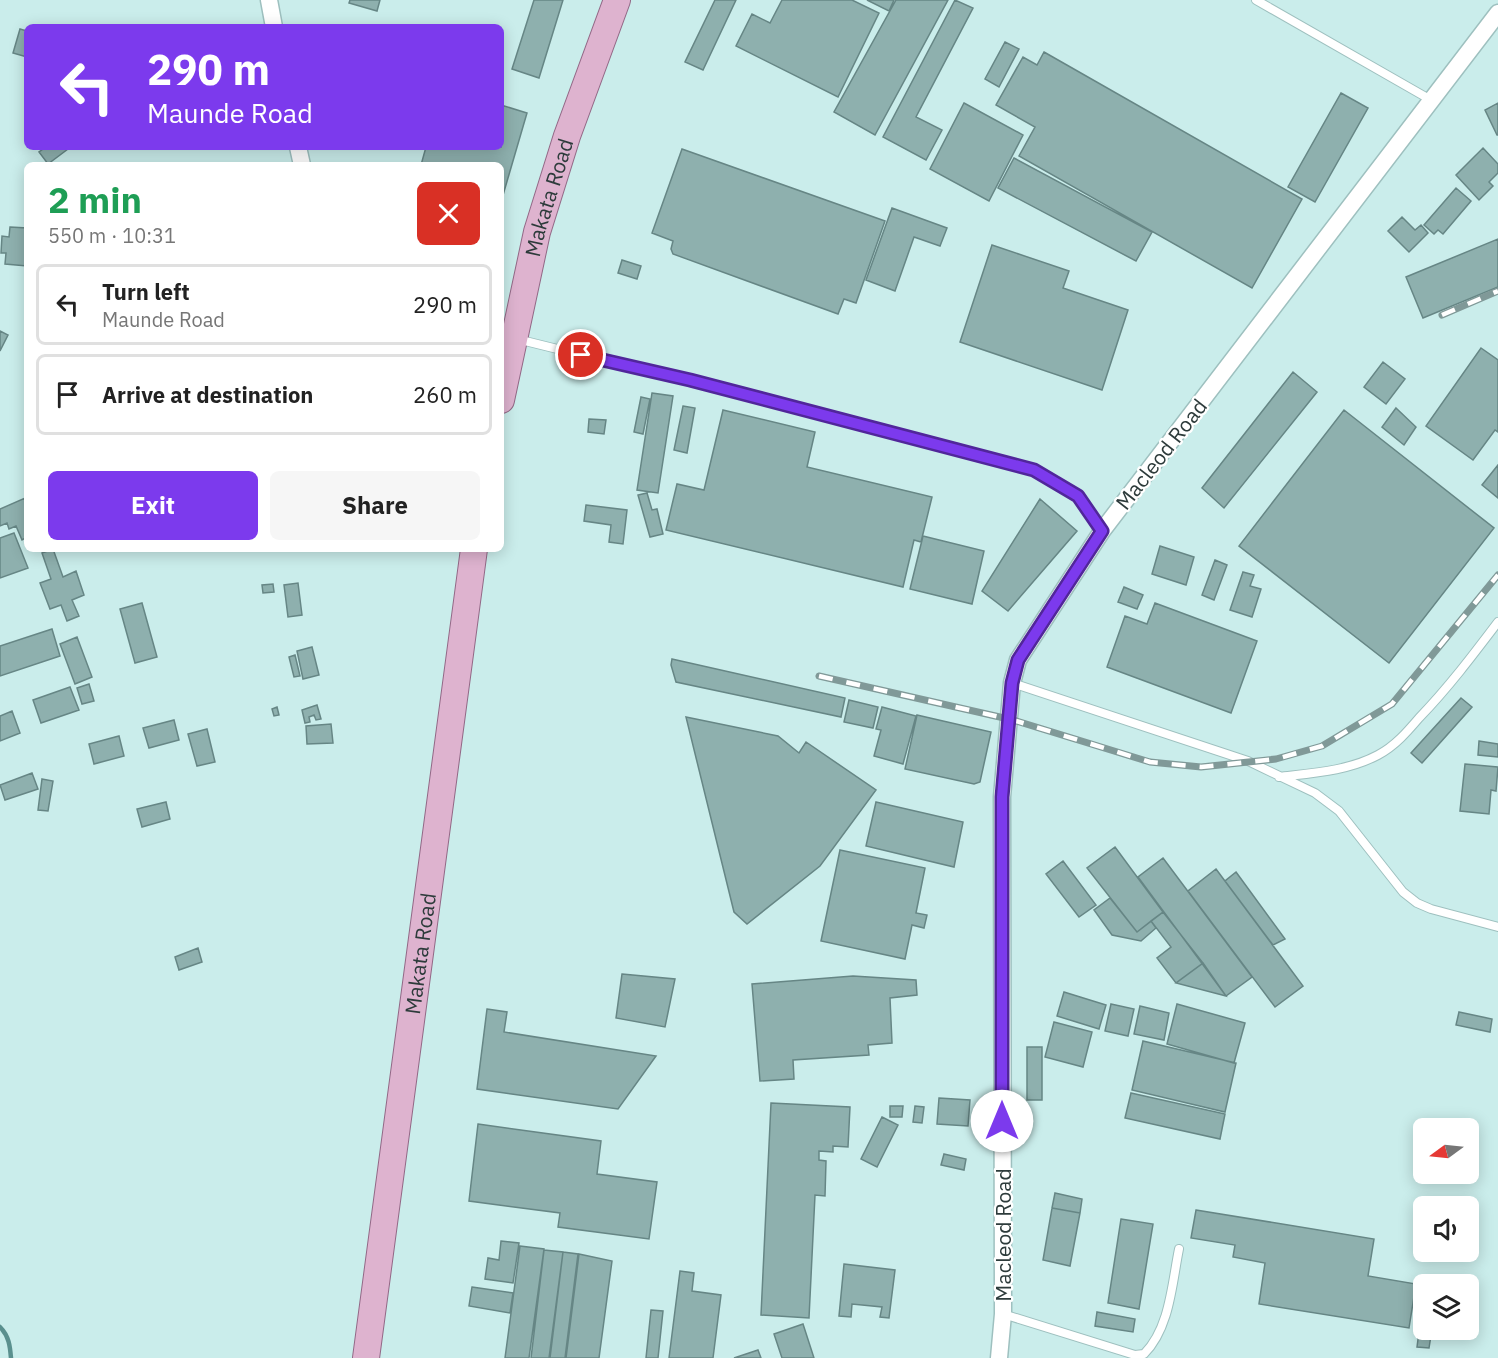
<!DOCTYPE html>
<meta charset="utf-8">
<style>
:root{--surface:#fff;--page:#f6f6f6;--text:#222;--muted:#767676;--line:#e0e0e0;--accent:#7c3aed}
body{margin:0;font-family:"IBM Plex Sans",sans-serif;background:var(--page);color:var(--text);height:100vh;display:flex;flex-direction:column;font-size:22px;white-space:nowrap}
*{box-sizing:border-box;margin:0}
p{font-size:20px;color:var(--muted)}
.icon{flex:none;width:33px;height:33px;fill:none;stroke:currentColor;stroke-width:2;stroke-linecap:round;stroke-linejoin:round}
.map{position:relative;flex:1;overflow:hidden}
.drawer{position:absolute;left:24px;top:162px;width:480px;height:390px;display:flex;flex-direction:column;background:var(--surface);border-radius:9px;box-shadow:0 3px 15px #0003}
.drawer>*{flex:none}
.top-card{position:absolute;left:24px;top:24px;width:480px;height:126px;border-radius:9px;box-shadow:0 3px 15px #0003;background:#7c3aed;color:#fff;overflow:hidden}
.needle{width:39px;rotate:255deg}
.buttons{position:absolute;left:1413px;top:1118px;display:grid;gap:12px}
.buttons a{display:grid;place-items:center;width:66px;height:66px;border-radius:9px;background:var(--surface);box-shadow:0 3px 15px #0003;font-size:30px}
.pin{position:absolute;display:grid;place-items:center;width:51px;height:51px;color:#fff;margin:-26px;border:3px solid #fff;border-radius:50%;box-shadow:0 2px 6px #0007}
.me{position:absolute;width:66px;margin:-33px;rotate:0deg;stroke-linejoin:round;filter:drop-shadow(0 0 4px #0008)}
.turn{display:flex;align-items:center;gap:21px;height:126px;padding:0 24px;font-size:27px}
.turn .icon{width:78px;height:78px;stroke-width:2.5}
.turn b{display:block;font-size:42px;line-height:51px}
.round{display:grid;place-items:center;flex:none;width:63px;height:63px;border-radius:9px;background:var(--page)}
.headline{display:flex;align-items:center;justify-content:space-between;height:102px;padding:0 24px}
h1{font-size:36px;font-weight:700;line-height:45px;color:#1e9e55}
.cta{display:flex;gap:12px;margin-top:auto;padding:12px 24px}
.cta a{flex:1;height:69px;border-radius:9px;background:var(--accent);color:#fff;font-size:24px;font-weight:700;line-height:69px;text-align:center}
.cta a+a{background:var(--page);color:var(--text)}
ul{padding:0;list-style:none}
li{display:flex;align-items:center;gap:18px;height:81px;margin:0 12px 9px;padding:0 12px;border:3px solid var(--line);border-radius:9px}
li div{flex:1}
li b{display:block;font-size:22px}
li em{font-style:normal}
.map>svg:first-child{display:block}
</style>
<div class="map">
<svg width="1498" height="1358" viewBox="0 0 1498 1358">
<rect width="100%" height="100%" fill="#caedeb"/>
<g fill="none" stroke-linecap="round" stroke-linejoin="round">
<path stroke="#5a908e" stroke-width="4.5" d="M0 1327C9 1336 10 1346 11 1358"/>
</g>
<path fill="#8eb0ae" stroke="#668685" stroke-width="1.5" d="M350 0H380L377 11 349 3Z
M534 0H563L539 78 512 69Z
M715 0H736L703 70 685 62Z
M782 0H852L879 13 838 97 736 46 752 14 770 23Z
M867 0H894L889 11Z
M896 0H948L875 135 834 112Z
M955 0 973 8 916 117 942 130 926 160 883 137Z
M20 29 27 31V57L13 53Z
M1005 42 1019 49 999 87 985 79Z
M1044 52 1302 199 1252 288 1019 156 1035 127 996 105 1023 57 1037 65Z
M1341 93 1368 108 1315 202 1288 187Z
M964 103 1023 135 989 201 930 169Z
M1498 103V135H1497L1485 110Z
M501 105 527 113 501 202V165H421L426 147H501Z
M46 147H66L68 149 48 164 39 152Z
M1483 148 1498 164V173L1489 182 1493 186 1479 200 1456 175Z
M682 149 885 221 856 303 844 299 838 314 673 254 671 249 673 241 652 233Z
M1014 158 1152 232 1136 261 998 188Z
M1456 188 1471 201 1443 234 1438 230 1434 234 1424 225Z
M892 208 947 228 940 246 914 237 895 291 866 280Z
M1402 217 1415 230 1421 225 1428 233 1409 252 1388 231Z
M10 227 27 228V266L5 264 6 253H1L2 236 9 237Z
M1498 239V287L1423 318 1406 277Z
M992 245 1069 271 1063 288 1128 310 1102 390 960 342Z
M622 260 641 266 637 279 618 273Z
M0 331 8 335 0 351Z
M1481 348 1498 360V432L1495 430 1473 460 1426 426Z
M1383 362 1405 379 1386 404 1364 387Z
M1293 372 1317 392 1224 508 1202 488Z
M652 393 673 396 658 493 637 490Z
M641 397 650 399 643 434 634 432Z
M683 406 695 408 687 453 674 450Z
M1396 408 1416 427 1404 445 1382 427Z
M723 410 815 432 807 467 932 497 921 542 914 540 903 587 666 530 677 484 704 490Z
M1344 410 1494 528 1389 663 1239 546Z
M589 419 606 420 604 434 588 432Z
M1498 465V498L1482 485Z
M647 493 652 510 657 509 663 534 650 537 638 495Z
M25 498 27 537 22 540 16 526 9 529 7 523 0 526V509Z
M1040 499 1077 531 1008 611 982 591Z
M586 505 627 510 623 544 609 542 611 525 584 521Z
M14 533 28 568 0 578V538Z
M923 536 984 551 972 604 910 589Z
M1160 546 1194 557 1186 585 1152 574Z
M53 549 63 577 76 571 84 595 72 600 79 616 67 621 61 605 50 609 40 583 51 579 42 553Z
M1215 560 1227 565 1214 600 1202 595Z
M1243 572 1254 575 1250 586 1261 589 1252 617 1230 610Z
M298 583 302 615 288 617 284 585Z
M273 584 274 592 263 593 262 585Z
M1124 587 1143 595 1137 609 1118 602Z
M142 603 157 657 135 663 120 609Z
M1155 603 1257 641 1231 713 1107 667 1125 616 1147 624Z
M52 629 60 656 0 676V646Z
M77 637 92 677 75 684 60 644Z
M312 647 319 675 303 679 297 651Z
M295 655 300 676 294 677 289 657Z
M672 659 845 698 841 717 676 682 671 665Z
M89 684 94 701 82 704 77 688Z
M70 687 79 710 41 723 33 700Z
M1461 698 1472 707 1422 763 1411 753Z
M849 700 878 707 873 728 844 722Z
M317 705 321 719 316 720 314 715 309 717 310 722 305 723 302 710Z
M277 707 279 715 274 716 272 709Z
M882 707 916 716 903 764 874 756 881 730 876 729Z
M12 711 20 733 0 741V716Z
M917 715 991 732 980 782 974 784 905 769Z
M686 717 778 736 799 753 806 742 876 790 820 866 747 924 734 912Z
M174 720 179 740 149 748 143 728Z
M331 724 333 743 307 744 306 726Z
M207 729 215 762 197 766 188 734Z
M119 736 124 756 94 764 89 744Z
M1479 741 1498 744V757L1478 755Z
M1465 764 1498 767 1496 791 1491 790 1489 814 1460 811Z
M32 773 38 789 5 800 0 785Z
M42 779 53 781 48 811 38 810Z
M166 802 170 819 142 827 137 809Z
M876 802 963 822 954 867 866 846Z
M1115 847 1163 912 1137 932 1087 868Z
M840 850 925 868 916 913 927 915 924 928 912 925 905 959 821 941Z
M1163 858 1252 977 1226 996 1138 877Z
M1063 861 1096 905 1079 917 1046 874Z
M1216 869 1303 986 1275 1007 1188 891Z
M1236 872 1285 939 1273 945 1225 881Z
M1110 898 1137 932 1151 921 1156 928 1141 941 1112 935 1094 910Z
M1163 912 1203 963 1176 983 1157 958 1171 947 1151 921Z
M198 948 202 962 179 970 175 957Z
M1203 963 1226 996 1176 983Z
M622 974 675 979 665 1027 616 1018Z
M853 976 916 980 917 995 890 998 892 1043 868 1045 869 1055 793 1060 794 1079 760 1081 752 984Z
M1064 992 1106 1005 1099 1029 1057 1016Z
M1111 1004 1134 1009 1128 1036 1105 1031Z
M1177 1004 1245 1023 1234 1063 1167 1044Z
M1140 1006 1169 1013 1164 1040 1134 1034Z
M487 1009 507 1012 504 1032 656 1056 618 1109 477 1089Z
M1459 1012 1492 1019 1490 1032 1456 1025Z
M1054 1022 1092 1032 1083 1067 1045 1057Z
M1143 1041 1236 1063 1225 1112 1132 1090Z
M1027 1047H1042V1100H1027Z
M1131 1093 1225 1114 1220 1139 1125 1118Z
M939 1098 970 1100 968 1126 937 1124Z
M771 1103 850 1107 848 1147 833 1146V1152L819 1151V1160L826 1161 825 1196 815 1195 809 1318 761 1315Z
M890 1106H903L902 1117H890Z
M915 1106 924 1107 922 1123 913 1122Z
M882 1117 898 1125 877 1167 861 1159Z
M478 1124 601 1141 597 1174 657 1182 649 1239 558 1227 560 1213 469 1201Z
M944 1154 966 1159 964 1170 941 1165Z
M1055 1193 1082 1199 1080 1213 1052 1208Z
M1052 1208 1080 1213 1070 1266 1043 1260Z
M1196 1210 1374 1239 1368 1276 1416 1284 1409 1328 1259 1304 1265 1263 1233 1257 1235 1245 1191 1238Z
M1121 1219 1153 1224 1139 1309 1108 1303Z
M501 1241 519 1243 513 1283 485 1279 488 1258 499 1260Z
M520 1246 544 1249 529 1358H505Z
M544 1250 563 1252 549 1358H531Z
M563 1252 578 1254 565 1358H550Z
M579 1254 612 1261 599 1358H566Z
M844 1264 895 1270 889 1318 880 1317 882 1307 852 1304 851 1317 839 1316Z
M680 1271 694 1273 692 1291 721 1295 713 1358H669Z
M472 1287 513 1293 510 1313 469 1306Z
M1422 1309 1424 1329H1432L1429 1348 1417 1347Z
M651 1310 663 1311 658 1358H646Z
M1097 1312 1135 1319 1133 1332 1095 1326Z
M803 1324 814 1358H782L774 1334Z
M758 1350 761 1358H734Z"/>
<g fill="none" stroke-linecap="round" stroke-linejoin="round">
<defs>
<path id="service" d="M1256 0 1431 100
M517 339 626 366 690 380 1034 470 1078 496 1102 531
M1012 683 1248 761 1315 793 1339 811 1403 892 1417 903 1431 909 1498 927
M1279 777C1313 773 1348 771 1378 755 1395 746 1407 732 1419 718 1448 688 1473 655 1498 622
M1003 1314 1135 1355 1144 1354C1170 1328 1172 1283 1179 1249"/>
<path id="minor" d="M269 0 274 27
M298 147 302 165
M999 1358 1003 1314 1002 797 1012 683 1018 660 1102 531 1498 13"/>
<g id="primary">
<path id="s1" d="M501 400 537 232 567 136 617 0"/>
<path id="s2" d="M366 1358 474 549"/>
</g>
</defs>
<use href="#service" stroke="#9ec0bf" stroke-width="10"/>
<use href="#minor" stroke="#9ec0bf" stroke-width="19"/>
<use href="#primary" stroke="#926886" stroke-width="28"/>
<use href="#service" stroke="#fff" stroke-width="8"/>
<use href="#minor" stroke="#fff" stroke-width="16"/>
<use href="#primary" stroke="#deb3cf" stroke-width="26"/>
<defs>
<path id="rail" d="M1442 315 1498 291
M819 676 1013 720 1150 762 1201 767 1276 759 1322 746 1392 704 1498 575"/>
</defs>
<use href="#rail" stroke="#809998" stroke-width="7"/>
<use href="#rail" stroke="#fff" stroke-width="4.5" stroke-dasharray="14" stroke-linecap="butt"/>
</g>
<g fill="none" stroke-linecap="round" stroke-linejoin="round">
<defs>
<path id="route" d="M581 355 690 380 1034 470 1078 496 1102 531 1018 660 1012 683 1002 797V1121"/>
</defs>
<use href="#route" stroke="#51269a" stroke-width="15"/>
<use href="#route" stroke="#7c3aed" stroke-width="10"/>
</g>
<g text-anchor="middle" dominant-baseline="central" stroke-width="4.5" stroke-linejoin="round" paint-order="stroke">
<g font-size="21" fill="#2d3b3b" stroke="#fff">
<text stroke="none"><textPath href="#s1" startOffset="208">Makata Road</textPath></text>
<text transform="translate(1161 454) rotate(-52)">Macleod Road</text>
<text stroke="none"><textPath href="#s2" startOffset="408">Makata Road</textPath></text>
<text transform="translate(1003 1235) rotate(-90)">Macleod Road</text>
</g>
</g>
</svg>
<div class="buttons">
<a><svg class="needle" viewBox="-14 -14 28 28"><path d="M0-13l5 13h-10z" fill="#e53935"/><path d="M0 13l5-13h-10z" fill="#767676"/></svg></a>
<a><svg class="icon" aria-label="sound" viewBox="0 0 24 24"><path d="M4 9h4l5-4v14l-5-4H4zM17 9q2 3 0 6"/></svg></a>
<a><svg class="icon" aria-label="layers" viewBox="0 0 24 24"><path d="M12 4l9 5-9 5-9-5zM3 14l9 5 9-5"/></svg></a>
</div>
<div class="pin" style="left:581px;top:355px;background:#d93025"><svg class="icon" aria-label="arrive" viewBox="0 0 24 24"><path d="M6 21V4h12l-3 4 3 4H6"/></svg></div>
<svg class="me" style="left:1002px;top:1121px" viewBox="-20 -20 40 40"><circle r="19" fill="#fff"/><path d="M0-13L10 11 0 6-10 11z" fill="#7c3aed"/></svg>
<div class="top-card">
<div class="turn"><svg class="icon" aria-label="left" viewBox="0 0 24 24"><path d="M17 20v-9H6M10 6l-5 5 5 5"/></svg><div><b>290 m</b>Maunde Road</div></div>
</div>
<section class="drawer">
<div class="headline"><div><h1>2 min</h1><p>550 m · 10:31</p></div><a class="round" style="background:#d93025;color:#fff"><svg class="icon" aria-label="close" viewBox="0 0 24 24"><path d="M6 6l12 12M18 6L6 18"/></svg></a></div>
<ul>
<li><svg class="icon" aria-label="left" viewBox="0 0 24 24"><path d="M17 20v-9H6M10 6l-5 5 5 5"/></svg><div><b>Turn left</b><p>Maunde Road</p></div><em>290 m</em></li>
<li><svg class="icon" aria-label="arrive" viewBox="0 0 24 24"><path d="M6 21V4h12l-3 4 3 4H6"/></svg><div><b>Arrive at destination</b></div><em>260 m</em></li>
</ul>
<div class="cta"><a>Exit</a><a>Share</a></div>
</section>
</div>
